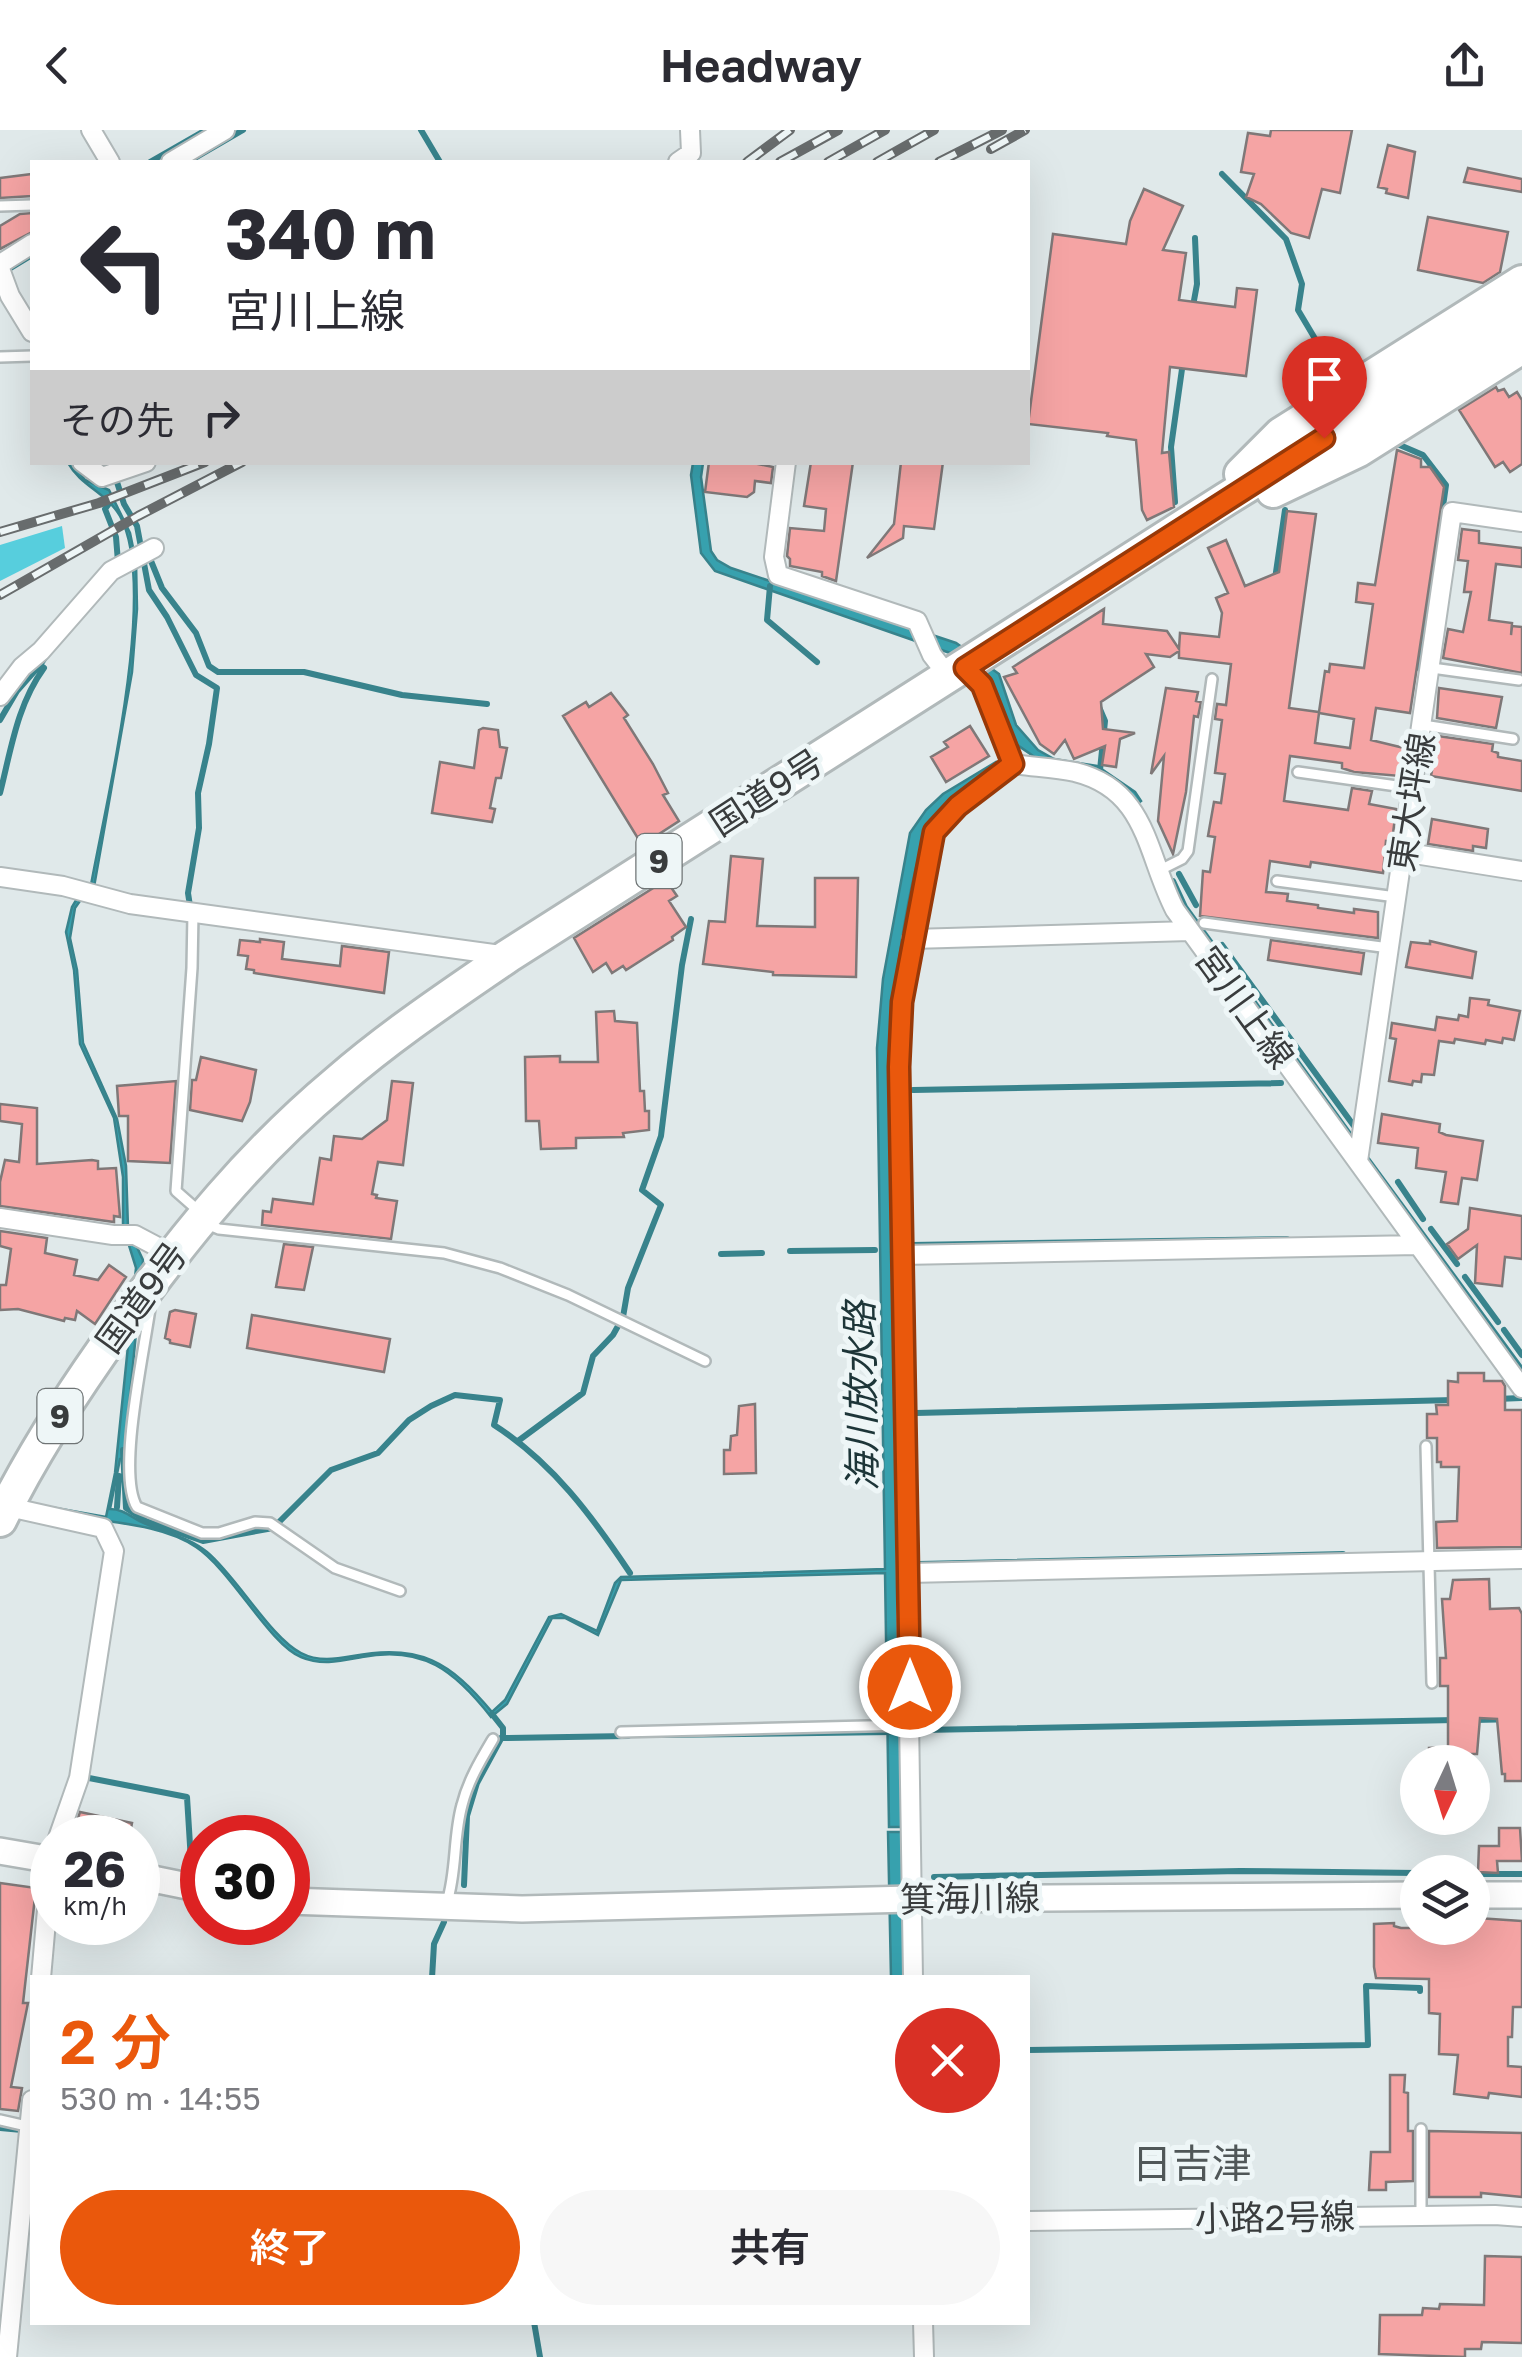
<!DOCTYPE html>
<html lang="ja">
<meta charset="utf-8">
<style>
:root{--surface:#fff;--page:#f7f7f7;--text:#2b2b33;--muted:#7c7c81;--accent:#ea580c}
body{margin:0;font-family:"Golos Text","Noto Sans JP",sans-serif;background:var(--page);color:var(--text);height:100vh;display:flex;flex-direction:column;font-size:38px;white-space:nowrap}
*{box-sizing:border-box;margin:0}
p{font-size:32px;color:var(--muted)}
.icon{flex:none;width:55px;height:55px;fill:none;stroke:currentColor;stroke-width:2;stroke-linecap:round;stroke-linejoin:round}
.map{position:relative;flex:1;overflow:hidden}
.side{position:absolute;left:30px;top:1845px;width:1000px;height:350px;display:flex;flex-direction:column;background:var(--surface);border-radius:0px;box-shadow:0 10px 40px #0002}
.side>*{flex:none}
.guide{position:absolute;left:30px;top:30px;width:1000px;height:305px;border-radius:0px;box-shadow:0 10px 40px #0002;background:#fff;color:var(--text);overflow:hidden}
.needle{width:65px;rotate:184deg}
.controls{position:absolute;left:1400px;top:1615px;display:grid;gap:20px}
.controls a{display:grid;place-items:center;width:90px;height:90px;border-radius:50%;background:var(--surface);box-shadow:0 10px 40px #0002;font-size:50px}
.speed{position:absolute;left:30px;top:1685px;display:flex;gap:20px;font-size:50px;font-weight:700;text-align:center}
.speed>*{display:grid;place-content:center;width:130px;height:130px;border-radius:50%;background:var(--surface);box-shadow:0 10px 40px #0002;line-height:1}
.speed small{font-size:25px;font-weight:400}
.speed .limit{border:15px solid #d22;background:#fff;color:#111}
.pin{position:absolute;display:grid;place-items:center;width:85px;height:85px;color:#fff;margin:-102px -42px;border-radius:50% 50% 50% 0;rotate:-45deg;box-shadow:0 0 10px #0007}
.pin .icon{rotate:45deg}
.me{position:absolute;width:110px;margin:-55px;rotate:0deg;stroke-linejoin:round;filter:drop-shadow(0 0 8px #0008)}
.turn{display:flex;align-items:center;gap:35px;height:210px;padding:0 30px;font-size:45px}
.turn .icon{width:130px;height:130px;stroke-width:2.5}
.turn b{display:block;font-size:70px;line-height:85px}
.then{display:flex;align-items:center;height:95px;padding:0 30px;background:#0003;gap:20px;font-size:38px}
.round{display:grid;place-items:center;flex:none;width:105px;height:105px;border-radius:52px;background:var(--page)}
.summary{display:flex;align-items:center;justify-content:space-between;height:170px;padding:0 30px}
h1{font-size:60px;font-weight:600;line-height:75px;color:var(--accent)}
.primary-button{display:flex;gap:20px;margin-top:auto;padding:20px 30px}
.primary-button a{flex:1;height:115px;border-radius:60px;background:var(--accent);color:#fff;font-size:40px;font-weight:600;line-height:115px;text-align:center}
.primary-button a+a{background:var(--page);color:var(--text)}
header{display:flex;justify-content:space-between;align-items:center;height:130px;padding:0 30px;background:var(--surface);font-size:45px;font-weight:600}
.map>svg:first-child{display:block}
</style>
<header><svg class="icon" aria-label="back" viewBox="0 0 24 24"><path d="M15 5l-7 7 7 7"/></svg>Headway<svg class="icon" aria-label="share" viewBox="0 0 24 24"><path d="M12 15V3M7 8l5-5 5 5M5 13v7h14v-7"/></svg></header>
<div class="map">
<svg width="1522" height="2227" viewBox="0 0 1522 2227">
<rect width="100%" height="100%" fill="#e0e9ea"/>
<path fill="#57cedd" d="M62 396 65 418 0 451V415Z"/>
<path fill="#37a1ae" stroke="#38838c" stroke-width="2.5" d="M68 333H73L85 350 109 360 130 403 136 432 137 479 132 542 94 757 91 755C106 671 159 458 120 386 107 363 81 356 68 333Z
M693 333H703L701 347 711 421 717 430 731 438 956 513 999 544 1016 595 1038 620 1054 629 1097 636 1135 662 1141 671 1137 674 1039 630 1010 610 988 549 950 523 715 441 701 423 691 345Z
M996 632 1000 639C979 653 954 665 937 684 914 710 898 832 894 870L903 1697H889L885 1443 621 1450 598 1505 565 1488H552L507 1574 491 1587C455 1541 423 1515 362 1527 341 1531 322 1536 301 1527 270 1515 231 1440 196 1417 170 1399 130 1394 100 1390 78 1388 55 1379 33 1374L106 1387 115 1343 136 1138 123 1096V1047L114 988 80 914 74 840 66 802 72 777 78 767 82 768 75 778 70 808 77 840 83 913 117 989 126 1036 128 1098 143 1130 124 1328 120 1329 110 1379C124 1379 132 1388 144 1393 166 1403 189 1407 207 1422 237 1447 271 1508 301 1523 318 1532 336 1529 353 1526 420 1513 450 1532 492 1582L505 1570 549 1487 561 1484 597 1501 615 1453 621 1447 885 1439 877 918 883 849 910 703 926 680 943 664Z
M888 1702H903L905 1847H891Z"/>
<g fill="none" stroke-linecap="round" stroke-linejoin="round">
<path stroke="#38838c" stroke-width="6" d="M421 0 440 32
M150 32 206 0
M188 32 243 0
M1222 44 1286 109 1302 154 1298 180 1317 212 1324 251 1330 258
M4 142 32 125
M1193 176 1197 154 1195 108
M1395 313 1423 325 1446 355 1420 539
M116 349 124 374 137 396 149 460 167 487 196 545 217 558 209 614 198 663 199 698 188 763 190 776
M111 371 105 379 116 407 118 432
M1175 372 1171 317 1183 232
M149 426 162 458 196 503 209 536 218 542H304L402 565 487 574
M1275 449 1285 380
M770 456 767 490 817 532
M1099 577 1105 591 1100 640
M0 590 17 561 40 535
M0 663C11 620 17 575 44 538L40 535 48 523
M1179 744 1196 775
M1173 751 1185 777 1355 1012
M1222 815 1354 996
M913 960 1281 953
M1362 1022 1522 1240
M1398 1052 1423 1089
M1431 1099 1457 1134
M911 1115 1287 1109
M790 1121 875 1120
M721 1124 762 1123
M1465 1147 1498 1192
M1504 1200 1522 1225
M1497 1269 1521 1268
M916 1283 1454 1270
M518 1311 583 1263 593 1226 613 1205 623 1187 628 1158 661 1075 642 1060 661 1006 682 835 691 789
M123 1320 126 1378 146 1391 203 1411 273 1398 331 1340 378 1323 409 1290 431 1276 455 1265 500 1270 494 1295C552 1332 592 1386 630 1443
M117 1377 119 1346
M919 1434 1343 1424
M1473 1590 1522 1589
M922 1600 1456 1590
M660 1605 893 1602
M504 1608 628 1606
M89 1648 187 1667 191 1731 202 1733
M1472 1744H1522
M934 1747 1240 1741 1418 1743
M464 1755 467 1686 477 1653 503 1605V1598L492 1584
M432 1848 434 1814 444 1792
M1028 1920 1368 1915 1366 1856 1420 1858V1861
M0 1998 22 2000
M534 2192 540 2227"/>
</g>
<path fill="#f5a4a4" stroke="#7f7878" stroke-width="2.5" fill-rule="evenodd" d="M1271 0H1352L1340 63 1322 59 1309 108 1291 103 1261 74 1246 67 1254 44 1241 42 1248 3 1270 6Z
M1388 15 1415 22 1408 68 1386 63 1387 59 1378 57Z
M1468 38 1522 49V62L1464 52Z
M32 44V66L0 68V48Z
M1144 59 1183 76 1163 120 1186 123 1179 170 1235 177 1237 158 1257 160 1246 246 1170 237 1162 323 1169 322 1174 377 1147 390 1142 380 1136 310 1107 306 1108 303 1028 294 1053 104 1126 114 1130 91Z
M32 83V102L0 119V96L20 84Z
M1428 87 1508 102 1500 142 1483 153 1418 140Z
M1496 257 1498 261 1504 259 1509 267 1517 262 1522 270V334L1510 342 1503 332 1495 337 1459 280Z
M1397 320 1421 329V337H1430L1444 357 1410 583 1376 578 1371 610 1404 618 1400 646 1354 642 1342 638V633L1290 626 1284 671 1348 680 1352 658 1372 661 1369 674 1396 679 1392 712 1386 711 1383 743 1311 732 1310 737 1270 731 1266 762 1288 764 1287 771 1318 775V778L1354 783V779L1378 782V808L1200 786 1203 741 1210 742 1215 707 1208 706 1214 672 1221 673 1225 644 1215 643 1222 590 1215 589 1217 574 1226 575 1231 534 1179 528V521L1170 527 1146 524 1154 537 1101 572 1103 599 1135 603 1120 609 1116 637 1102 635 1105 616 1074 629 1065 610 1054 624 1040 614 1004 547 1017 543 1013 537 1104 479 1103 494 1167 501 1179 519 1180 503 1219 507 1222 483 1216 468 1228 463 1208 418 1226 410 1245 456 1279 442 1287 381 1316 384 1289 578 1319 582 1325 541 1329 542 1330 534 1364 538 1373 474 1356 472 1358 453 1375 455ZM1319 583 1354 589 1350 618 1315 613Z
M709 332H748L773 337 771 353 755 351 754 362 747 367 705 362Z
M811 332H853L836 451 822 446V442L790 436V429L787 426 790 398 824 401 826 379 804 376Z
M901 332H943L934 399 904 396 903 408 867 428 894 394Z
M1462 399 1479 401V413L1522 418V437L1496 434 1489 490 1512 493 1511 505 1512 496 1522 497V543L1443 528 1448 499 1463 502 1471 462H1464L1468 431 1458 430Z
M1166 558 1198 562 1196 571 1201 572 1198 587 1194 586 1186 662 1173 724 1158 691 1164 626 1151 644Z
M1439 558 1502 567 1496 598 1437 588Z
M611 563 628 585 624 588 653 634 668 663 663 665 679 691 642 715 563 586 586 572 589 577Z
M970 596 989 626 946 652 931 627 948 617 944 612Z
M483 598 498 600 500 617 507 618 501 648H496L490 678 495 679 492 692 432 683 440 632 474 638 479 600Z
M1438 606 1493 614 1492 621 1498 623V627L1522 631V661L1431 646Z
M1432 689 1488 699 1486 718 1473 716V721L1428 714Z
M731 726 763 729 757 796 815 797V748H858L856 847 773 845V842L703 834 709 791 725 792Z
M666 750 677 766 669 771 686 797 672 807 673 810 626 840 623 836 612 843 606 833 593 842 574 808Z
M260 809 284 812 282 829 340 836 342 816 389 822 384 863 254 843V840L246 839 248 826 238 825 240 810 260 812Z
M1271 810 1364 823 1361 844 1268 830Z
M1430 811 1476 822 1472 848 1406 837 1411 812 1430 814Z
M1470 868 1489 870 1488 875 1520 881 1514 910 1503 908 1502 913 1486 910 1485 914 1455 909 1454 913 1439 911 1434 945 1422 944 1421 952 1413 951 1412 955 1389 951 1396 909 1390 908 1392 893 1435 900 1437 887 1458 890 1459 885 1468 887Z
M614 881 615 891 637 893 640 961H644L645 981H649V1000L623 1003 624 1007 576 1008V1018L541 1019 539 991H526L525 927 560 926V932H598L596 882Z
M201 927 256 940 250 972 242 991 190 980 192 950H196Z
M176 951 170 1033 128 1031V986H119L117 956Z
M392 951 413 953 403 1035 378 1032 372 1064 377 1065 376 1068 397 1071 391 1109 262 1095 263 1081 271 1082 273 1069 313 1074 320 1028 331 1030 334 1006 362 1009 387 990Z
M0 974 37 978V1034L92 1030 98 1031V1039L116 1038 120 1087 114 1086V1092L0 1076V1052L5 1030 19 1032 22 994 0 991Z
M1382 984 1440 994 1439 1002 1446 1005 1483 1011 1477 1050 1462 1048 1458 1074 1441 1072 1446 1042 1416 1038 1418 1018 1378 1013Z
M1470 1078 1522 1086V1129L1505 1127 1502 1156 1475 1153 1477 1115 1458 1129 1447 1114 1468 1099Z
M0 1101 47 1108 45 1123 77 1130 74 1145 98 1150 109 1135 126 1147 95 1194 77 1181 75 1190 65 1188 64 1191 18 1179 0 1180V1155H6L11 1119 0 1116Z
M284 1114 313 1117 304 1160 276 1157Z
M175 1180 196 1184 190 1217 170 1213V1210L165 1208 170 1182Z
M252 1185 390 1209 384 1242 247 1218Z
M1458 1243H1484V1251H1502L1505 1256V1280H1522V1417L1437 1418 1436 1392 1457 1391 1459 1337H1441V1332H1437V1308H1427V1284H1437L1436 1275H1448V1251L1458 1252Z
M755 1274 756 1343 724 1344V1320H730L731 1306 737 1305 739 1276Z
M1489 1449 1490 1479 1519 1478 1522 1484V1651H1505V1644H1502L1497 1589 1480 1588 1477 1624H1468L1465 1632H1429V1618L1448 1617V1556H1440V1528H1446L1442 1469H1450L1453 1450Z
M80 1682 132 1693 129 1708 72 1706Z
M1499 1698H1520L1522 1731H1497L1498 1743 1478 1742 1479 1716H1499Z
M0 1753 36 1758 23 1873H28L11 1957 22 1958 18 1981 0 1979Z
M1477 1788 1522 1791V1877H1513L1512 1907H1508V1936L1522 1937V1967L1489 1963 1488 1968 1454 1964 1458 1925 1439 1924 1440 1884 1429 1883V1849L1376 1848 1374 1837V1794L1394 1793V1796L1401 1798H1476Z
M1390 1945H1405L1404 1962 1408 1963V2001H1413V2051L1386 2052V2060H1369L1371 2022H1390Z
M1429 2001 1522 2003V2067L1481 2063V2067H1429Z
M1485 2126 1522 2127V2213L1482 2212 1481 2219H1465V2227L1379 2224 1380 2185H1422L1423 2178 1439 2179 1440 2174 1484 2175Z"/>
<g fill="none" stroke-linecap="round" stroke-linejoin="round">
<defs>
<path id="lane" d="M0 76 32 75
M0 227 32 226
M1432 538 1519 550
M1423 595 1513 609
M1298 642 1411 658
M1158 741 1182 729 1188 721 1212 549
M1277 751 1396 767
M193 783 192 838 176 1061 201 1083
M1204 793 1389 818
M207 1094 219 1099 444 1123 500 1138 568 1165 705 1231
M151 1171C146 1215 116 1342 137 1377L202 1403H219L255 1392 270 1393 335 1438 400 1461
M1426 1316 1432 1553
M621 1602 908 1595
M447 1772C457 1741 453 1707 462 1675 468 1651 480 1631 493 1609
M0 1990 31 1997
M1421 1999V2086"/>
<path id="street" d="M91 0 110 32
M171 32 225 0
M678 32 691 23 690 0
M0 134 32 114
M0 139 10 166 32 202
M82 332 102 347 146 332
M786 332 774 427 778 445 917 491 932 525 949 547
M965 538 982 555 1013 634C1034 637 1055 638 1075 642 1148 660 1146 724 1175 780L1522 1258
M0 566 22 537 41 521 111 441 154 418
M1402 722 1522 741
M0 747 63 756 130 774 508 826
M912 809 1190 801
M1358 1031 1452 382 1522 392
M0 1088 113 1105H135L171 1124
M902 1125 1418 1115
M0 1375 103 1398 114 1421 79 1648 58 1708
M909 1443 1522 1429
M41 1848 52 1723
M913 1848 899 937 902 871 934 702 958 676 1013 634
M1028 2091 1495 2085 1522 2087
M923 2192 924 2227
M7 2227 32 1970"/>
<path id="secondary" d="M0 1721 52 1730
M138 1746 202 1759
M1472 1765H1522
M288 1771 522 1779 911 1769 1418 1765"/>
<path id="highway" d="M1241 344 1281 304 1522 152
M1273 361 1359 320 1522 217
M0 1390C33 1322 76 1257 120 1196 184 1106 252 1023 337 952 391 905 450 866 508 826L1226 369 1522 186"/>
</defs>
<use href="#lane" stroke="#b1b9ba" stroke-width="14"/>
<use href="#street" stroke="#b1b9ba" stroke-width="22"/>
<use href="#secondary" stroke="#b1b9ba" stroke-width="30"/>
<use href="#highway" stroke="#b1b9ba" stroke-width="38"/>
<use href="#lane" stroke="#fff" stroke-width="9"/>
<use href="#street" stroke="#fff" stroke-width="18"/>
<use href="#secondary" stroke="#fff" stroke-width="25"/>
<use href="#highway" stroke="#fff" stroke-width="32"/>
<defs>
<path id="rail" d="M991 19 1025 0
M747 32 790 0
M780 32 838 0
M828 32 885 0
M877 32 934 0
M939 32 1002 0
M0 402 99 373 205 332
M0 465 138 386 242 332"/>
</defs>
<use href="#rail" stroke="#686c6d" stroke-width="10"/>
<use href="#rail" stroke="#eef6f7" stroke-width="6" stroke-dasharray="19" stroke-linecap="butt"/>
</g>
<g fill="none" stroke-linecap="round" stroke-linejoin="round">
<defs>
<path id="route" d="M910 1557 899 937 902 872 934 702 958 676 1013 634 982 555 965 538 1324 308"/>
</defs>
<use href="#route" stroke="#983908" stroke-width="25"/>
<use href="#route" stroke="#ea580c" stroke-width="18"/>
</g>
<g text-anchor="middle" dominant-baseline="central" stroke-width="10" stroke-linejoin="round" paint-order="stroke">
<g fill="#eef6f7" stroke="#6f7475" stroke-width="2.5">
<rect x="636.5" y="704" width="45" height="54" rx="8"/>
<rect x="37.5" y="1259" width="45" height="54" rx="8"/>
</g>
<g font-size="32" font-weight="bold" fill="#393c3d">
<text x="659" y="731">9</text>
<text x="60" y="1286">9</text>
</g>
<g font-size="35" fill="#393c3d" stroke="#eef6f7">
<text transform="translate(766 662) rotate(-33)">国道9号</text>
<text transform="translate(1411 672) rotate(-81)">東大坪線</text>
<text transform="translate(1245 877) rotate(54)">宮川上線</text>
<text transform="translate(141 1167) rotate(-54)">国道9号</text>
<text transform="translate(970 1768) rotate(-1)">箕海川線</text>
<text transform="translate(1275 2087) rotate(-1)">小路2号線</text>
</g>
<g font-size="38" font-style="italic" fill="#1d3538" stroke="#eef6f7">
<text transform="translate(860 1266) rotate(-91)">海川放水路</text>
</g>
<g font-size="40" fill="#505758" stroke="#eef6f7">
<text x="1192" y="2033">日吉津</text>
</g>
</g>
</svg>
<div class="controls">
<a><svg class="needle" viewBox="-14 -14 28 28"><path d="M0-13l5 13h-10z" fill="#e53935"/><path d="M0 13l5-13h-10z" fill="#7c7c81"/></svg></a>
<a><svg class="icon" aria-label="layers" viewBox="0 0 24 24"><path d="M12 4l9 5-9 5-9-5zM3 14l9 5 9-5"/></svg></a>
</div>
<div class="speed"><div>26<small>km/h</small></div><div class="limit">30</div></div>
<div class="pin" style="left:1324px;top:308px;background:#d93025"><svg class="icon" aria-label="arrive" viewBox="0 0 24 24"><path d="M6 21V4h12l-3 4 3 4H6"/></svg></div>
<svg class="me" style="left:910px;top:1557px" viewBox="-20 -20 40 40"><circle r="17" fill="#ea580c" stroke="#fff" stroke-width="3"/><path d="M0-11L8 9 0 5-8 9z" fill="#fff"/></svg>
<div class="guide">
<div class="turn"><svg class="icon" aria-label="left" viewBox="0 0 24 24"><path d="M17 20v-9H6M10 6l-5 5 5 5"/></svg><div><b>340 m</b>宮川上線</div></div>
<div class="then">その先<svg class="icon" aria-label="right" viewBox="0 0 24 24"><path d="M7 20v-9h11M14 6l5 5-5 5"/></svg></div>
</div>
<section class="side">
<div class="summary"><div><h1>2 分</h1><p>530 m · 14:55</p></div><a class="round" style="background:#d93025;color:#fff"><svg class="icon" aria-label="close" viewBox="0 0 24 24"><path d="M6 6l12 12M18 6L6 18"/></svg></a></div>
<div class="primary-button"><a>終了</a><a>共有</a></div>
</section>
</div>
